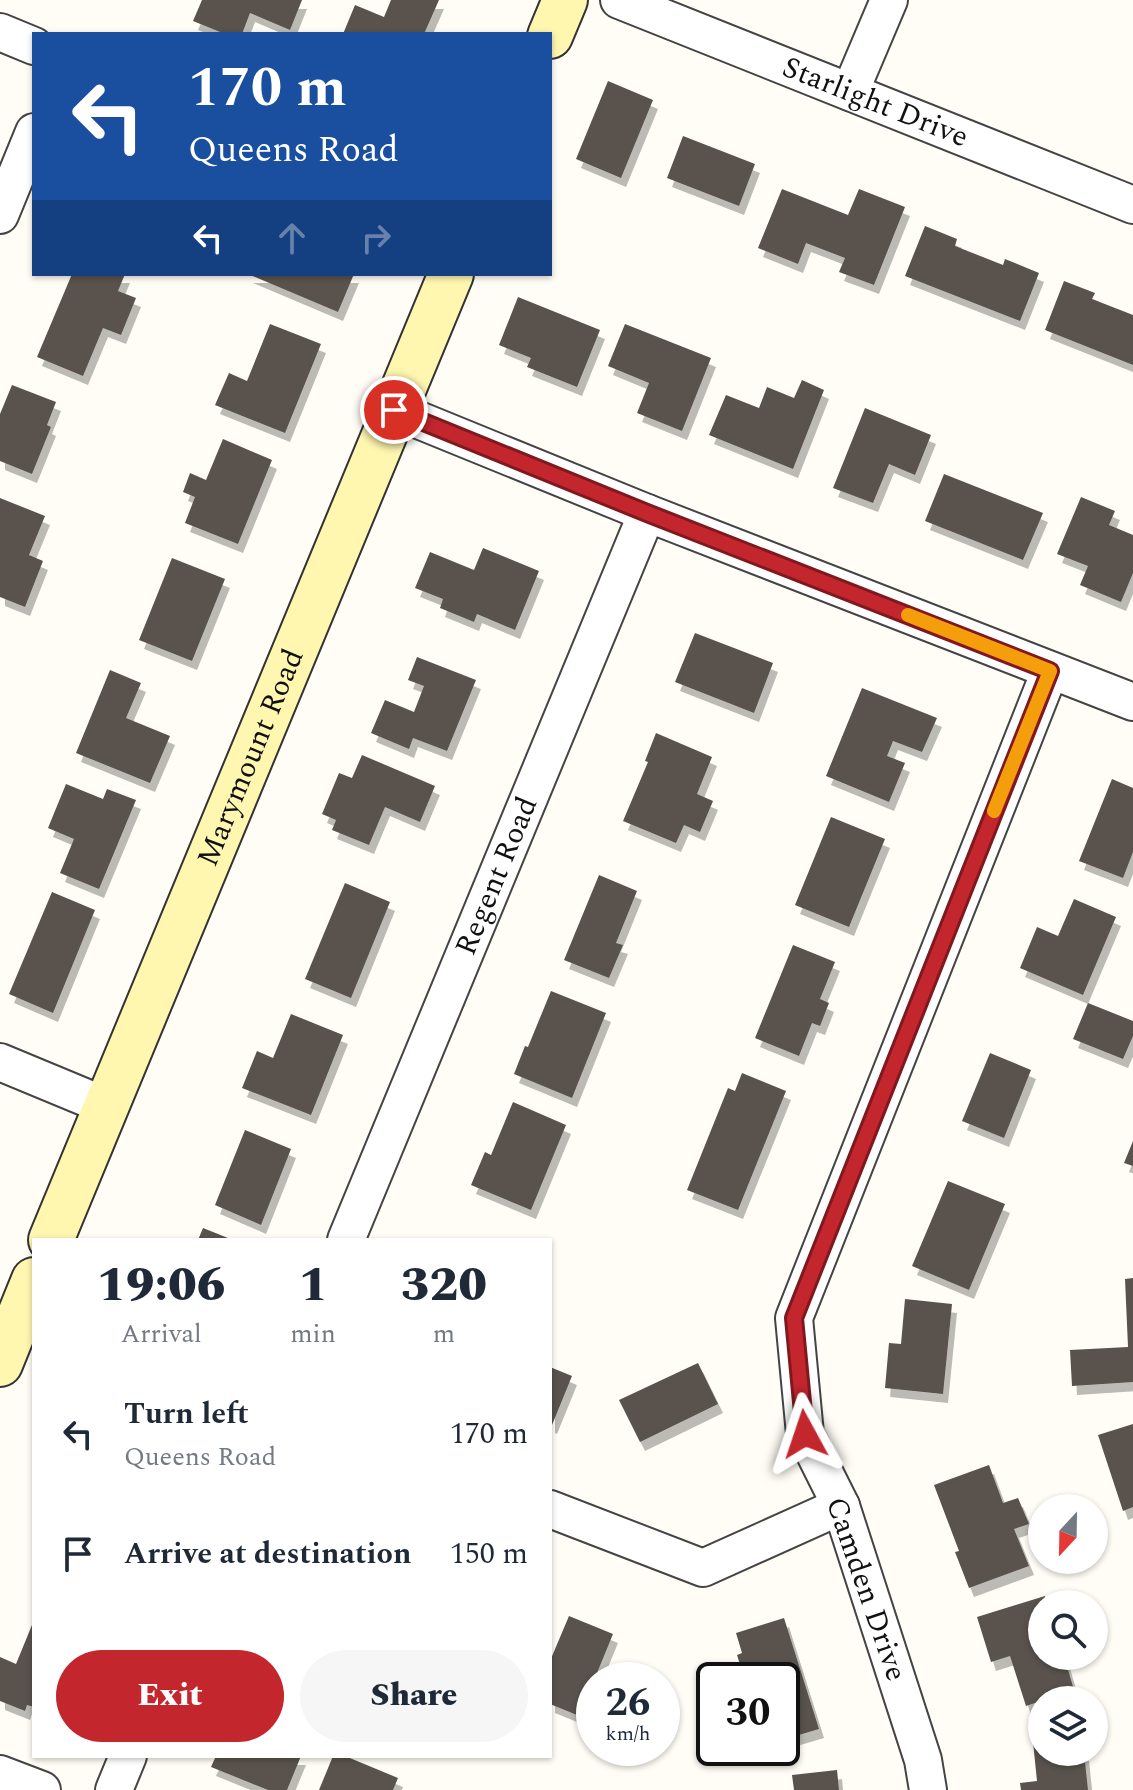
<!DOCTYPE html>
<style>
:root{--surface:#fff;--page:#f6f6f7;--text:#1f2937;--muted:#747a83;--accent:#c4262e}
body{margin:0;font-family:Spectral,serif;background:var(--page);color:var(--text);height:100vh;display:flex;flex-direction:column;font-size:30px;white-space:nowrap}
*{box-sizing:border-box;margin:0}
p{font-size:26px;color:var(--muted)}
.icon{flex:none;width:44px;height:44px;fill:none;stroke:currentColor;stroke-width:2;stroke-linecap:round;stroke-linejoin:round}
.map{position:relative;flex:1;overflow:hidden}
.details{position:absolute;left:32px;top:1238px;width:520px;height:520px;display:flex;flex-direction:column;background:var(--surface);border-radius:0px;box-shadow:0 2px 6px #0004}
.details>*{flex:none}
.guide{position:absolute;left:32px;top:32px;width:520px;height:244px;border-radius:0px;box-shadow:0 2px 6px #0004;background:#1a4fa0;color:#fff;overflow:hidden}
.needle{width:52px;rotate:202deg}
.buttons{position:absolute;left:1028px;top:1494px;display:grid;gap:16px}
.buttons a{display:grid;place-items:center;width:80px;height:80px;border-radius:50%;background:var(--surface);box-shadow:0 2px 6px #0004;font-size:40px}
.speed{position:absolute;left:576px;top:1662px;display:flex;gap:16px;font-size:40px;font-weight:700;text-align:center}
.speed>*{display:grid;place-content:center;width:104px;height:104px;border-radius:50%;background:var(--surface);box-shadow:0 2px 6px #0004;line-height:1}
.speed small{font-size:20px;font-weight:400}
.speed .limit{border:4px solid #111;border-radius:12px;background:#fff;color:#111}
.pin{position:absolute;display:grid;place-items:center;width:68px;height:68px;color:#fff;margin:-34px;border:4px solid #fff;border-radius:50%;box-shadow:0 2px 8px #0007}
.me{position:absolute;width:88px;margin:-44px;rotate:355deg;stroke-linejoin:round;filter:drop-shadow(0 0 6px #0008)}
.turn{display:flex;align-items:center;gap:28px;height:168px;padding:0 24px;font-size:36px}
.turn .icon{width:104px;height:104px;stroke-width:2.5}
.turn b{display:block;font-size:56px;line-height:68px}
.lanes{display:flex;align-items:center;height:76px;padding:0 24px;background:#0003;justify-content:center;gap:40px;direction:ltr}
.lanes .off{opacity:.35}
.eta{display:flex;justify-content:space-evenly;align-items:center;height:136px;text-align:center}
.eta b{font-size:48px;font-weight:800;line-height:56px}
.cta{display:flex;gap:16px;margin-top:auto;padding:16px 24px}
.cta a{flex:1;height:92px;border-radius:48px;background:var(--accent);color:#fff;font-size:32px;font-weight:800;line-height:92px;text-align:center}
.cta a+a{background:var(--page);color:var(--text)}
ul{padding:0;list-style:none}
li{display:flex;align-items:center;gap:24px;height:120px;padding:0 24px}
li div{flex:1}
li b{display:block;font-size:30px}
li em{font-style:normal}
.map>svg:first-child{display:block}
</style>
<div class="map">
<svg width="1133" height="1790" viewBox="0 0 1133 1790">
<defs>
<filter id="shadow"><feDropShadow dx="5" dy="9" stdDeviation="0" flood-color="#0004"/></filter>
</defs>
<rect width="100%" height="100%" fill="#fffdf5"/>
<path fill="#5a524d" filter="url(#shadow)" d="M202 0H302L290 30 250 13 242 34H225L193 21Z
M391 0H439L424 34H343L355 5 384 17Z
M608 81 653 100 621 178 576 159Z
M683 136 755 164 739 206 667 178Z
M782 189 848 215 859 189 905 207 874 285 839 272 845 258 806 243 798 264 758 248Z
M925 226 957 239 955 246 1003 265 1005 259 1039 273 1020 321 905 276Z
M72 274H125L118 291 136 298 121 335 103 328 83 376 37 357Z
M248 274H354L338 312Z
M1064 281 1095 293 1092 299 1133 315V365L1045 330Z
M518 297 600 330 577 387 527 367 531 358 499 345Z
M270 324 321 344 285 433 215 405 229 373 247 381Z
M625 324 711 358 682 431 637 413 649 383 608 366Z
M802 380 824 390 793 469 709 435 726 395 759 408 767 387 794 398Z
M12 385 56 402 47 425 51 427 32 474 0 461V414Z
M865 408 931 435 915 475 889 464 873 503 833 488Z
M223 439 272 460 238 544 185 523 195 497 183 492 190 473 206 480Z
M944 474 1043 513 1023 560 925 521Z
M1081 497 1115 511 1109 525 1133 535V573L1121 602 1080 585 1088 566 1057 554Z
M0 498 45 516 29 555 43 561 25 607 0 597Z
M483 548 539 571 515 630 477 614 474 622 440 608 443 599 415 588 430 552 474 570Z
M172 558 225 579 192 661 139 640Z
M695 633 773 663 754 713 675 682Z
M417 657 476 680 447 751 413 738 409 749 371 733 385 700 414 712 424 686 408 680Z
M110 670 141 683 126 718 170 736 150 783 76 753Z
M862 688 937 718 922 752 893 741 887 756 905 763 889 802 826 776Z
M656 733 712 757 697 794 713 801 700 832 684 825 676 843 623 821 648 762 645 761Z
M362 755 435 786 420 822 385 807 369 845 332 830 336 820 322 814 339 773 352 778Z
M1112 779 1133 788V852L1123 878 1079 861Z
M66 784 103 799 107 789 136 800 99 889 60 873 74 839 48 828Z
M831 817 885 839 849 927 795 905Z
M599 875 637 891 616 943 623 945 609 978 564 960Z
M345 883 390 902 351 998 305 979Z
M52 892 95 910 53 1013 9 994Z
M1074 899 1116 917 1083 995 1020 968 1037 927 1058 936Z
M793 945 835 962 820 999 829 1003 820 1026 812 1023 799 1056 755 1038Z
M551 991 606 1013 572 1098 514 1074 525 1046 528 1047Z
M1088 1003 1133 1021V1036L1123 1059 1073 1039Z
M291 1014 343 1035 311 1115 242 1088 257 1051 273 1058Z
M990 1053 1031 1070 1004 1138 962 1121Z
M742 1073 786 1091 738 1210 687 1190 728 1088 735 1091Z
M513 1102 566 1125 531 1210 471 1185 485 1152 491 1155Z
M245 1130 291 1149 261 1225 215 1205Z
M1133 1141V1166L1124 1163Z
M948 1181 1005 1204 969 1290 912 1266Z
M203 1228 233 1240H198Z
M1133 1278V1382L1072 1386 1070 1350 1128 1347 1125 1279Z
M905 1299 952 1304 943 1394 885 1388 889 1343 901 1344Z
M698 1363 718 1404 640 1442 619 1400Z
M550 1367 572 1376 552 1425 550 1424Z
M1133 1424V1507L1123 1511 1098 1435Z
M989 1465 1003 1503 1018 1498 1029 1524 1014 1529 1029 1566 969 1588 955 1552 959 1551 934 1485Z
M1045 1596 1047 1604H1042V1656H1064L1074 1690 1026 1706 1010 1656 991 1662 977 1617Z
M569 1616 613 1634 597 1673 613 1680H594V1722L550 1704V1661Z
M784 1618 819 1729 782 1740V1680H745L737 1655 742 1653 736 1633Z
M34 1620V1707L27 1705 25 1711 0 1701V1657L16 1664Z
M1042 1731V1752H1084L1088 1790H1021L1020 1783 1037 1781 1032 1732Z
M216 1756H301L287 1790H268L211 1767Z
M333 1756H345L398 1778 393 1790H319Z
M837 1770 839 1790H794L792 1775Z"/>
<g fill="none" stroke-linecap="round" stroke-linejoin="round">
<defs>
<g id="street">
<path id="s1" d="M619 0 1133 205"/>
<path d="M0 32 34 46"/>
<path d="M850 92 889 0"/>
<path d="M0 215 34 132"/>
<path d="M394 410 647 513 1133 702"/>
<path d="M0 1062 106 1106"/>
<path id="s2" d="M346 1240 647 513"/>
<path d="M550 1509 703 1568 841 1506"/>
<path d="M0 1774 42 1790"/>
<path d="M114 1790 128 1756"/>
<path d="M928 1790 923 1760 841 1506 805 1434 794 1318 1050 671"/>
</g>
<g id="secondary">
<path d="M550 36 565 0"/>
<path id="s3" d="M51 1240 451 274"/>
<path d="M0 1364 34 1280"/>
</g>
</defs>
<use href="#street" stroke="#444" stroke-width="40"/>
<use href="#secondary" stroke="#333" stroke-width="48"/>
<use href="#street" stroke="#fff" stroke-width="36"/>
<use href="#secondary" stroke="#fff6b0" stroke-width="44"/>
</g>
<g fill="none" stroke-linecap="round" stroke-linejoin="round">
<defs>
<path id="route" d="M394 410 647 513 1050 671 794 1318 805 1434"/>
</defs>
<use href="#route" stroke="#7f191e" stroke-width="20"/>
<use href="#route" stroke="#c4262e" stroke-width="14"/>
<path stroke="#f59e0b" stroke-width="14" d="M908 615 1050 671 994 811"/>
</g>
<g text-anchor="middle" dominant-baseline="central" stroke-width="8" stroke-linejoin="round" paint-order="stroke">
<g font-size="30" fill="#111" stroke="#fff">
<text stroke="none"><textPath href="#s1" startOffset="276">Starlight Drive</textPath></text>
<text stroke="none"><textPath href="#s3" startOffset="522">Marymount Road</textPath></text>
<text stroke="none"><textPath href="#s2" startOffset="394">Regent Road</textPath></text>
<text transform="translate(866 1589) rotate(71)">Camden Drive</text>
</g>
</g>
</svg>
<div class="buttons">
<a><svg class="needle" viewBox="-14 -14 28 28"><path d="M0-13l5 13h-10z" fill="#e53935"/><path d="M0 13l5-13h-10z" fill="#747a83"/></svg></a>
<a><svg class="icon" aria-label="search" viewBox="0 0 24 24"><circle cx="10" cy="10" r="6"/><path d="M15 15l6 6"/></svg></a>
<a><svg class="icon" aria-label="layers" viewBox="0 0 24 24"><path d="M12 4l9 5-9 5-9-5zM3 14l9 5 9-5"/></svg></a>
</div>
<div class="speed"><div>26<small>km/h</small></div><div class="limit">30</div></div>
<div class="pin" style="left:394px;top:410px;background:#d93025"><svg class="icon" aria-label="arrive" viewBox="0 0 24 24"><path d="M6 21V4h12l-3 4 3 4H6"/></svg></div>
<svg class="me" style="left:805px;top:1434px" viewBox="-20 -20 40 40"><path d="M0-17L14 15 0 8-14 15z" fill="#c4262e" stroke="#fff" stroke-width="4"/></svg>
<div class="guide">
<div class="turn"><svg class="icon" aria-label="left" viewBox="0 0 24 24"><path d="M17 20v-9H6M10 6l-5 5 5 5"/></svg><div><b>170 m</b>Queens Road</div></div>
<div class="lanes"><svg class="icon" aria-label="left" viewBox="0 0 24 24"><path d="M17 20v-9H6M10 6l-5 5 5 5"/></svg><svg class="icon off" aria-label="ahead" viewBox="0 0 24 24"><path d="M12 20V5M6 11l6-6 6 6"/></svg><svg class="icon off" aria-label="right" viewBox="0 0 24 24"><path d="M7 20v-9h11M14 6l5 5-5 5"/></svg></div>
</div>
<section class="details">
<div class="eta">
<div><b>19:06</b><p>Arrival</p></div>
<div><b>1</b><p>min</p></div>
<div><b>320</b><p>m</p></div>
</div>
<ul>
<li><svg class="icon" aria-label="left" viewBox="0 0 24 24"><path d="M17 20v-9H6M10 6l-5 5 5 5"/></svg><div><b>Turn left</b><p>Queens Road</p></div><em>170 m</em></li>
<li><svg class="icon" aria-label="arrive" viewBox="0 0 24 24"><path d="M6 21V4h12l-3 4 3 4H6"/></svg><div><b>Arrive at destination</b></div><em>150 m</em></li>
</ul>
<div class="cta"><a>Exit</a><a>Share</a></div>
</section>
</div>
